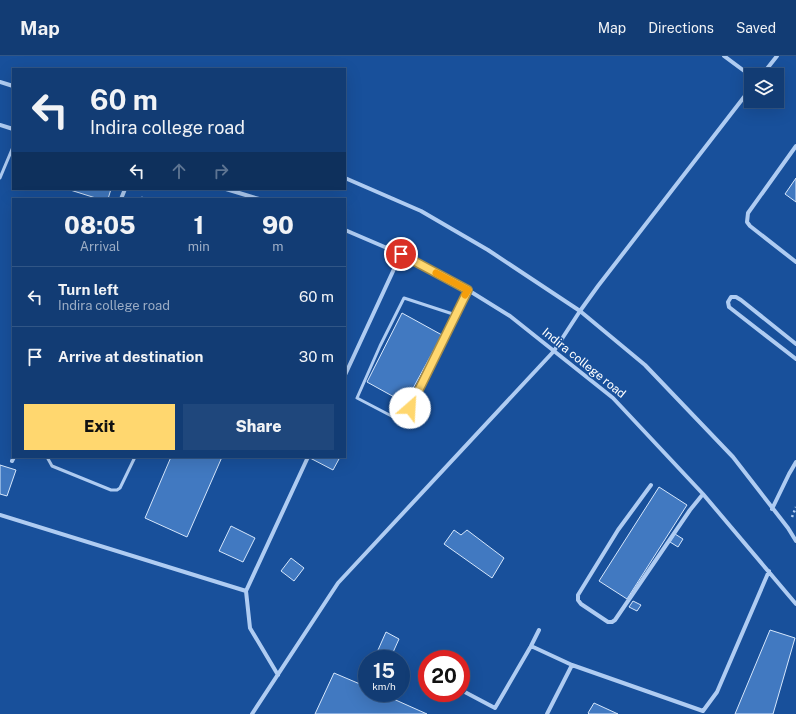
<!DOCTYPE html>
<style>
:root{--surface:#123c74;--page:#1f477c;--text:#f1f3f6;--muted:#9cadc5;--line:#315686;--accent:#ffd76f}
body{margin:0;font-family:"Public Sans",sans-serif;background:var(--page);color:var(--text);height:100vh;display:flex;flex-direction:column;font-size:15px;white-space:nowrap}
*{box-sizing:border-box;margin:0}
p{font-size:13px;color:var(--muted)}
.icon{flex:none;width:22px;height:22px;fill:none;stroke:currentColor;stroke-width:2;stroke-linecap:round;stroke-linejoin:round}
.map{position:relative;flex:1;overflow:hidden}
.side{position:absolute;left:12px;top:142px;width:334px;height:260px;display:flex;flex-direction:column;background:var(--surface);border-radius:0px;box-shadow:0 4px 16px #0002,0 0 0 1px var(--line)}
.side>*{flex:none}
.banner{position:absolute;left:12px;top:12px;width:334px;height:122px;border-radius:0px;box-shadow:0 4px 16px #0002,0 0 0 1px var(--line);background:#123c74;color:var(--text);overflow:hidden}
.buttons{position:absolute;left:744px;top:12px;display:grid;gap:8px}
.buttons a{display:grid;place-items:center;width:40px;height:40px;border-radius:0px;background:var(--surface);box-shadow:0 4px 16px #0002,0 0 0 1px var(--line);font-size:20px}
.speed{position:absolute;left:358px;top:594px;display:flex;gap:8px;font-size:20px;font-weight:700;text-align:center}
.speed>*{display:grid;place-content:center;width:52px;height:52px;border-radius:50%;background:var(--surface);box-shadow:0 4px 16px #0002,0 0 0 1px var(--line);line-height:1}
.speed small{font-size:10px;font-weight:400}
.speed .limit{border:6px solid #d22;background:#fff;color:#111}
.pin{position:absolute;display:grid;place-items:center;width:34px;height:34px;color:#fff;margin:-17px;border:2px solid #fff;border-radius:50%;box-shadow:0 1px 4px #0007}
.me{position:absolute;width:44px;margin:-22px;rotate:26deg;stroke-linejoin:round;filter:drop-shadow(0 0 3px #0008)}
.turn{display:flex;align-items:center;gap:14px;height:84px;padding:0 12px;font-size:18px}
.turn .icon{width:52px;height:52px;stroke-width:2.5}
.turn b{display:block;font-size:28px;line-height:34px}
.lanes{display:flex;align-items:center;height:38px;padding:0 12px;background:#0003;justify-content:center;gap:20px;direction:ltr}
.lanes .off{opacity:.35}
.eta{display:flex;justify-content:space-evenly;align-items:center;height:68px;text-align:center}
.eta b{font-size:24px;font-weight:800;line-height:28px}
.cta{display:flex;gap:8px;margin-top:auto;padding:8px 12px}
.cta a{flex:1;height:46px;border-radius:0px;background:var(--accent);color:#111;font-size:16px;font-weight:800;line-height:46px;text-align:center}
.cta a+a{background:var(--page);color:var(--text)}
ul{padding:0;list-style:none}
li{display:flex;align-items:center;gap:12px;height:60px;padding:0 12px;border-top:1px solid var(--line)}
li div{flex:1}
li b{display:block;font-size:15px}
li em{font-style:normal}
header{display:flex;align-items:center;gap:24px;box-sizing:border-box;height:56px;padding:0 20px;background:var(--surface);border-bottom:1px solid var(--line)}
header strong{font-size:19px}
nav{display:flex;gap:22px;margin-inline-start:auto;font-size:14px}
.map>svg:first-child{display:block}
</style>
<header>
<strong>Map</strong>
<nav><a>Map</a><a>Directions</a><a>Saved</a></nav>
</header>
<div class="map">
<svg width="796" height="658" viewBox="0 0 796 658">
<rect width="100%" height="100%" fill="#18509b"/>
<path fill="#4179c1" stroke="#d6e7fc" d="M796 122V146L785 138Z
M67 133H111L108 143H99Z
M402 257 442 279 405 347 367 326Z
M171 401H222L187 481 145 462Z
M311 401H334L339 403 333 414 310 402Z
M0 409 16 414 7 440 0 438Z
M659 431 687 449 627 543 599 525Z
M231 470 255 482 243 506 219 495Z
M454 474 461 479 467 474 504 502 492 522 444 488Z
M675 478 683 483 678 491 670 486Z
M291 502 304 512 294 525 281 515Z
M633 545 641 549 637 555 629 551Z
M770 574 795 582 773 658H735Z
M386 576 399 583 390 603H374Z
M334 617 367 631V637H380L427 658H315Z
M594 647 618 658H589L588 657Z"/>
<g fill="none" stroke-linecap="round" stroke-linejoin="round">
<path stroke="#afccf2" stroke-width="2.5" stroke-dasharray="2 3" stroke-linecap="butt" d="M792 461 796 451"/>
<path stroke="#afccf2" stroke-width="3" d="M0 122 13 91
M141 143 142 142
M456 259 404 242 380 290 357 342 403 366 456 259 468 234
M47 401 52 410 111 434H117L120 432 135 401"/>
<path stroke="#afccf2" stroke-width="4" d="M724 0 751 20
M762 19 777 0
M0 26 13 30
M0 69 13 73
M796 90 748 157 747 166 750 170 796 206
M345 122 421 155 488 194 580 255 645 309 733 401 788 472 796 485
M226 133 259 143
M121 143 125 133
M345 174 401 198 468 234 510 260 613 342 703 438 796 548
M796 288 741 244 736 241H731L728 246 729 251 796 303
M345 319 401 198
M12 405 14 401
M651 429 618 474 578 539V544L581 548 608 566H612L615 564 690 454 703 438
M772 453 789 418 796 406
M0 459 246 535 308 401
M246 535 250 572 278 619
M531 590 539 574
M421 614 427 617
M461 634 495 652 531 590 572 609 703 655 717 636 769 515
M252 658 338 527 554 295 580 255 598 230 751 32
M547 658 572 609"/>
</g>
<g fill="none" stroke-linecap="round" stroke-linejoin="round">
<defs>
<path id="route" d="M401 198 468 234 410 352"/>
</defs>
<use href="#route" stroke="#a68c48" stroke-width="10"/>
<use href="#route" stroke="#ffd76f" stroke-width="7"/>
<path stroke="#f59e0b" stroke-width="7" d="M436 217 468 234 465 239"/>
</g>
<g text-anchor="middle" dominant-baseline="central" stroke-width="3" stroke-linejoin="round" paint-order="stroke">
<g font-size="12" fill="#fff" stroke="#18509b">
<text transform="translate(584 307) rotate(39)">Indira college road</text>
</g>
</g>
</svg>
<div class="buttons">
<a><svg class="icon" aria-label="layers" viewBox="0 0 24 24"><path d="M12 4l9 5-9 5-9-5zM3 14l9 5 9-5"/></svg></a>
</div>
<div class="speed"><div>15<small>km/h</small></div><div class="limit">20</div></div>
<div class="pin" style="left:401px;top:198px;background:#d93025"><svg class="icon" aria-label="arrive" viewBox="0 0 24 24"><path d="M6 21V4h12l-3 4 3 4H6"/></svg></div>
<svg class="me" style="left:410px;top:352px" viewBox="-20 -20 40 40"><circle r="19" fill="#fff"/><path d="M0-13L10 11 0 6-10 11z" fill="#ffd76f"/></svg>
<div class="banner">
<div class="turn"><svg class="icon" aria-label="left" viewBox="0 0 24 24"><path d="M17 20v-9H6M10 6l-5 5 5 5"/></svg><div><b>60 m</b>Indira college road</div></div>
<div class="lanes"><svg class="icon" aria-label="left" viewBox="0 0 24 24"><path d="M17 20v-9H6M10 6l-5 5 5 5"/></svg><svg class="icon off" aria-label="ahead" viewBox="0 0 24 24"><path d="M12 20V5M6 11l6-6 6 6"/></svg><svg class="icon off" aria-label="right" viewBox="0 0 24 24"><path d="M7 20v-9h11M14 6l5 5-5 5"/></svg></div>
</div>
<section class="side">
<div class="eta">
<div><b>08:05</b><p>Arrival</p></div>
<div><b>1</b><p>min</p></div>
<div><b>90</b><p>m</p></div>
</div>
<ul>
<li><svg class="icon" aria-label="left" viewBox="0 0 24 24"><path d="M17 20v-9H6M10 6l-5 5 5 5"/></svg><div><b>Turn left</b><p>Indira college road</p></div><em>60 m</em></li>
<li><svg class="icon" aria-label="arrive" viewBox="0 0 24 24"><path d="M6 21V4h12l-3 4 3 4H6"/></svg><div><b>Arrive at destination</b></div><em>30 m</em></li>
</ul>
<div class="cta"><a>Exit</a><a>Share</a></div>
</section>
</div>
